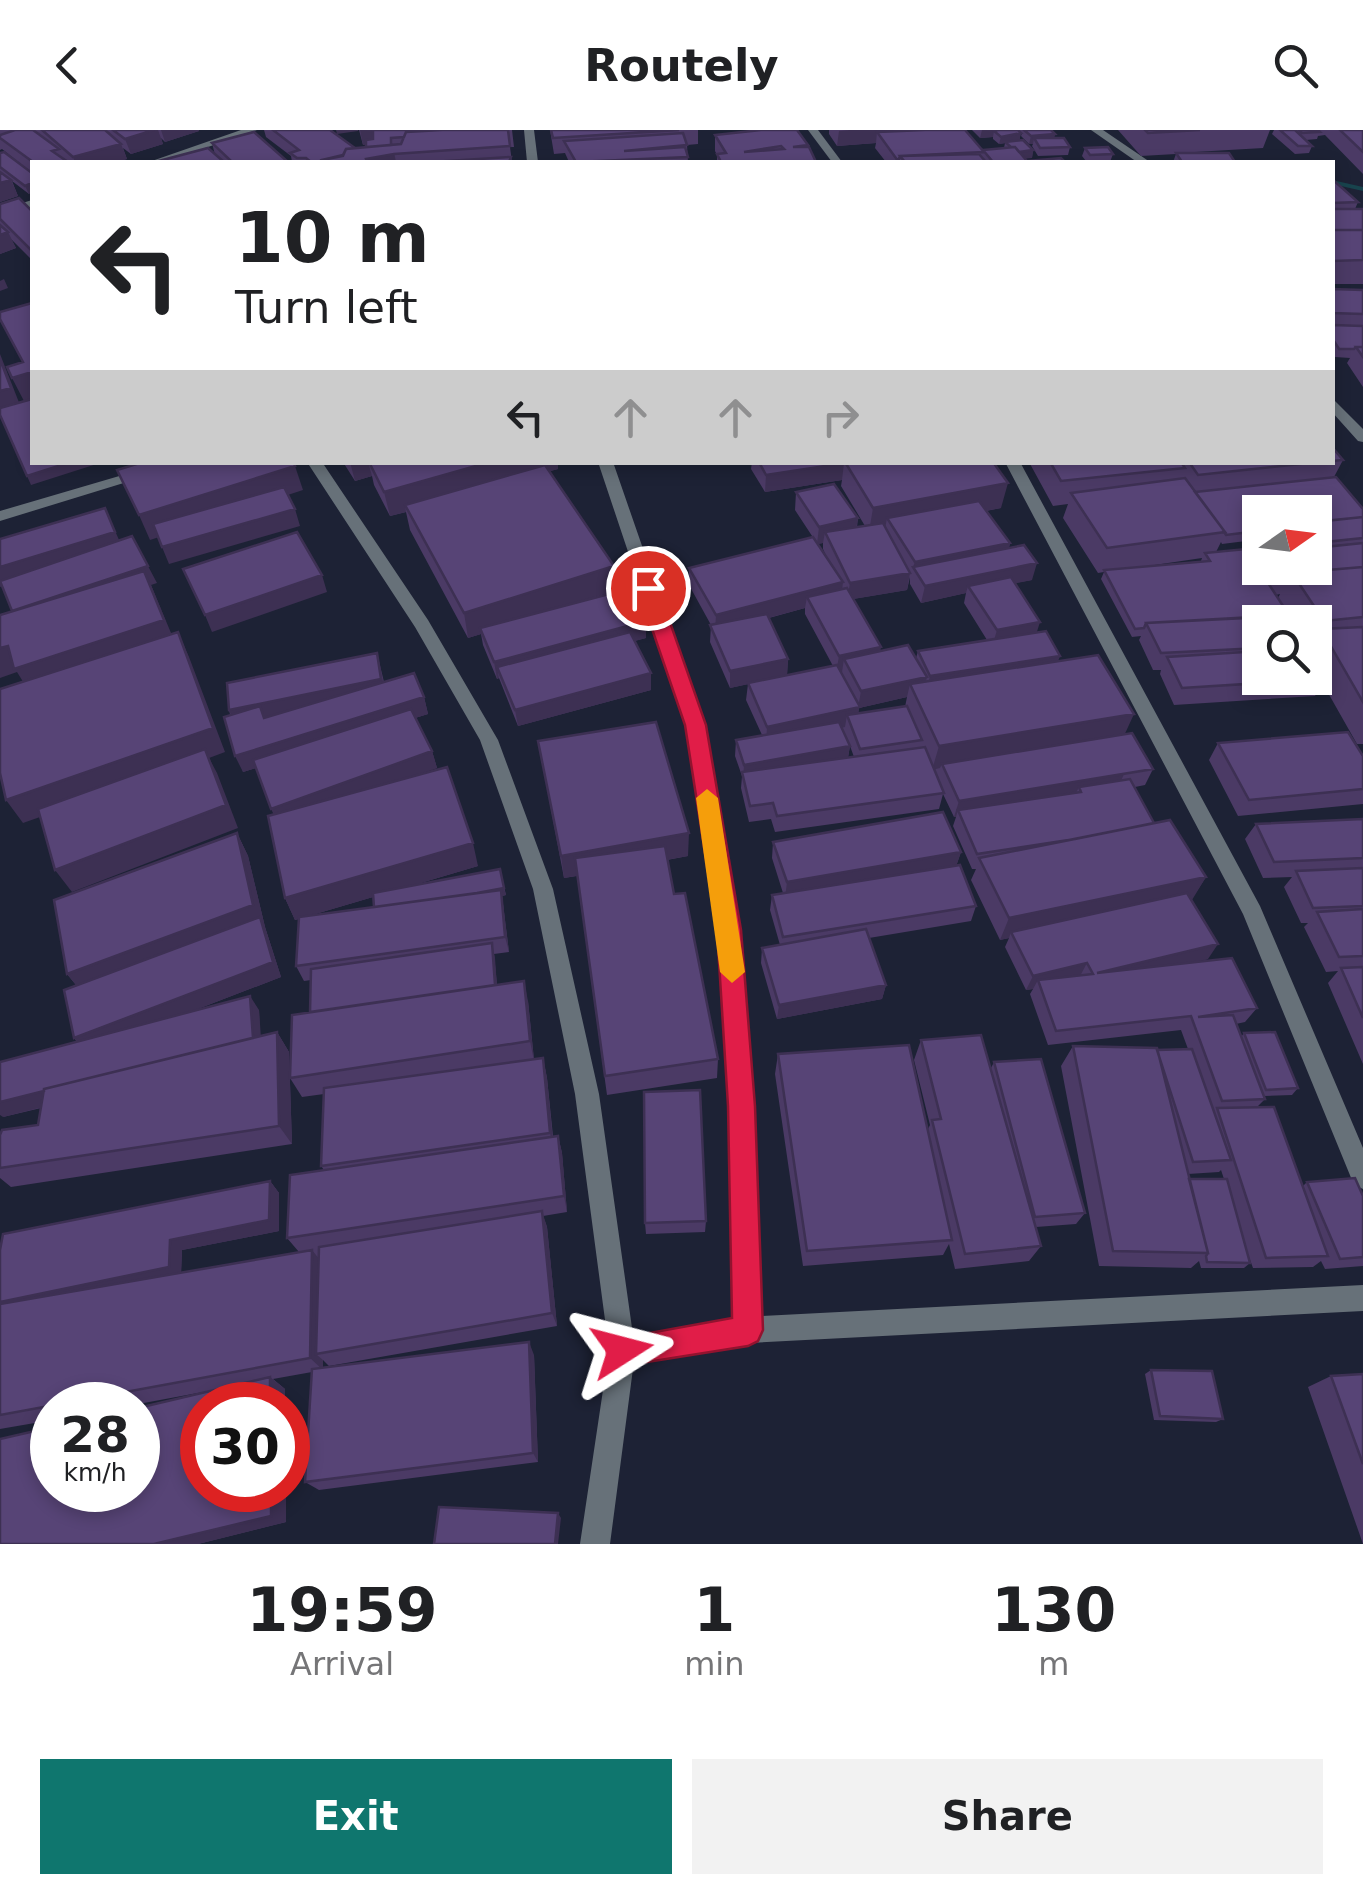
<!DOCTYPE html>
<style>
:root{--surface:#fff;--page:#f2f2f2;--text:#202124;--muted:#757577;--accent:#0f766e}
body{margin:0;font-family:"DejaVu Sans",sans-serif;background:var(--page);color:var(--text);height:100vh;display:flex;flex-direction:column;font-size:38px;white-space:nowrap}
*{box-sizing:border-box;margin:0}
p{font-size:32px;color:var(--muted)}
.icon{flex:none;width:55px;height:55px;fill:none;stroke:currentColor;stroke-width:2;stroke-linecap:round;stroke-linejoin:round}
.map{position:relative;height:1414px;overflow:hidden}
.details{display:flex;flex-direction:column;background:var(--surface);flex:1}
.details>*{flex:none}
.guide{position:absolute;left:30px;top:30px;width:1305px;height:305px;border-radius:0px;box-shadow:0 5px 15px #0003;background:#fff;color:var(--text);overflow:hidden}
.needle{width:65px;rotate:76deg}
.controls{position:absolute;left:1242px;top:365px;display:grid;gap:20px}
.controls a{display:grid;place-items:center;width:90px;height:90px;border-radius:0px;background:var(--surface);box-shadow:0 5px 15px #0003;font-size:50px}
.speed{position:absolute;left:30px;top:1252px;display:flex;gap:20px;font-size:50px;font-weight:700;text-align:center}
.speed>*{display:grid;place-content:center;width:130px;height:130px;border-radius:50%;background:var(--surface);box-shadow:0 5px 15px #0003;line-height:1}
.speed small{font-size:25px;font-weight:400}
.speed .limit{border:15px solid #d22;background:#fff;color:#111}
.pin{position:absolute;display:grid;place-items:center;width:85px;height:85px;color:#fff;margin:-42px;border:5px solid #fff;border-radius:50%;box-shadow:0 2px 10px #0007}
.me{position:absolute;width:110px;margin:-55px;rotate:81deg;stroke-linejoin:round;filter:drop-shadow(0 0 8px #0008)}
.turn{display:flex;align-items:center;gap:35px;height:210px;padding:0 40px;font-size:45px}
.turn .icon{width:130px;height:130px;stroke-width:2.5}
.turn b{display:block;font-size:70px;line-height:85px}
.lanes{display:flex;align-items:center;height:95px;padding:0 40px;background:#0003;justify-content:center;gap:50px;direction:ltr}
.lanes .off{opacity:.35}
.eta{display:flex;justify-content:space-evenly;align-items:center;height:170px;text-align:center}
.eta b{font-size:60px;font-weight:600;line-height:70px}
.cta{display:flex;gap:20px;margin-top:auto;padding:20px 40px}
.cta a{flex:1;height:115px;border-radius:0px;background:var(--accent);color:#fff;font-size:40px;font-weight:600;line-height:115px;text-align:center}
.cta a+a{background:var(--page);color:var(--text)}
header{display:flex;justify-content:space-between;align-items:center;height:130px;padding:0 40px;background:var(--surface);font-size:45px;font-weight:600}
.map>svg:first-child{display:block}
</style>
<header><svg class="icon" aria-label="back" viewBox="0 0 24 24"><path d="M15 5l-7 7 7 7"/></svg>Routely<svg class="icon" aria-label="search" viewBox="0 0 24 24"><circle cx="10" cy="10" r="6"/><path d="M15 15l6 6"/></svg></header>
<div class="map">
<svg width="1363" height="1414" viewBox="0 0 1363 1414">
<rect width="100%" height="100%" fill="#1d2235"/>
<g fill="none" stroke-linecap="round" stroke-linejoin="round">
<path fill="#18434d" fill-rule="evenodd" d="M1332 50 1363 57V61L1332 54Z"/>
<path fill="#677179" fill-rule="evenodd" d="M241 0H257L165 32H149Z
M524 0H534L538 32H527Z
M808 0H818L842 32H832Z
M1091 0H1103L1150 32H1137Z
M32 70V77L0 88V80Z
M1332 268 1363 299V312L1358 311 1332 282Z
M167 332H192L0 391V381Z
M307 332H322L428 490 498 610 553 759 599 964 633 1205 735 1189 730 976 718 800 686 595 598 332H613L704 595 740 800 754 976 761 1186 1363 1155V1181L748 1213 634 1231 610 1414H580L609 1220 575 964 533 759 480 610 415 497Z
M1005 332H1020L1260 776 1363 1018V1059L1354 1055 1243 784Z"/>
</g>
<path fill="#4b3a65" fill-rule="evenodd" d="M0 0H199V1L165 12 161 8 163 14 131 24 123 18 127 29 116 32H32V43L2 19 0 20Z
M264 0H330L355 18 366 17V14L363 15 359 0H512L514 17H510L512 32H292L291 26 266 7Z
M550 0H698V14L687 15 688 32H569L565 23 554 24Z
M829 0H965L983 21 1004 18 1005 13 999 14 993 9V7L980 8 972 0H1018L1021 3 1019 11 1033 20 1032 28H1025L1027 31H1086L1082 26 1085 18 1113 24 1110 32H886L875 18 876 13 837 16 829 4Z
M1019 0H1051L1055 4 1054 8 1070 17 1068 25 1038 26 1032 16 1033 14H1029L1021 6 1022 3Z
M1118 0H1270L1263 18 1178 23 1235 32H1173L1176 24 1141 26Z
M1274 0H1363V44L1325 5 1318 6 1317 9 1306 10 1312 16 1309 23 1295 24 1272 4Z
M715 5 808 15 816 32H717V25L715 21Z
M212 13 288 32H155L215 25Z
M0 23 32 43 29 64 12 51 18 66 0 72Z
M1332 49 1358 72 1355 79H1363V154H1332Z
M0 74 32 81V130L11 109 16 118 0 124Z
M1332 159 1363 160V257L1347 233 1350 228 1335 227 1332 223Z
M1332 317 1343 330 1334 347 1363 379V614H1357L1323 554 1315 566 1174 575 1160 544 1161 540H1153L1139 510 1141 506 1132 507 1101 449 1104 442 1098 443 1063 388 1068 374 1053 376 1029 332H1332ZM1260 382H1315V438H1260ZM1246 411 1244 416 1259 436 1258 438 1216 422 1221 412 1222 414ZM1202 428 1201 431 1141 437ZM1280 464 1278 468 1294 492H1315V548H1260V492L1276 465Z
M343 332H558V339L550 341 616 460 581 472 646 491V508L634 511 651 560 518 596 499 548 497 549 483 515 481 504 468 508 410 400 406 382 390 386 374 355 372 346 355 351Z
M752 332H993L1001 378 986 381 1010 413 1009 418 1032 450 1015 453 1037 502 1058 531 1125 604 1153 639 1145 655 1135 657 1154 693 1206 747 1191 770 1208 829 1190 833 1257 878 1245 892 1236 894 1241 907 1244 903 1298 958 1292 965 1264 966 1265 969 1256 978 1303 1056 1307 1052 1363 1066V1136L1325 1139 1321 1131 1313 1137 1253 1138 1246 1119 1250 1133 1244 1138H1201L1199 1131 1191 1138 1099 1136 1061 936 1073 916 1157 920 1188 919 1181 900 1048 915 1030 864 1033 859 1026 860 1005 817 1009 808 1000 810 971 750 976 739H972L953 696 956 687H954L943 664 939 679 775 702 771 689 749 692 741 658 742 646 735 626 736 610 762 605 746 570 748 554 730 558 710 512 711 495 689 455V438L814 409 795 380 796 362 858 388 857 397 865 396 841 356 842 350 765 362 751 339ZM823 413V419L827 428 817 414ZM910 447V454L921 473 966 463 964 473 987 510 918 521 916 528 881 521 853 469 907 460ZM805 478V484L833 536 787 545 788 529 769 488ZM907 567 905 577 858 584 859 578ZM850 616 854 627 848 628ZM1221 1040 1224 1049H1189L1188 1044 1219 1042Z
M377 523 384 552 424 567 428 584 415 588 432 621 437 638 412 646 478 736 414 755 500 739 506 765 502 766 509 822 494 824 497 855 528 871 534 929 543 928 547 948 553 1006H558L562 1023 567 1082 543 1086 547 1097 557 1196 329 1236 323 1230V1237L534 1225 538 1332 319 1360 305 1352 312 1242 273 1249 285 1259V1275H202V1360H286V1392L198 1414H0L214 1260 133 1275H52V1290L0 1299V1120L270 1051 279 1063V1101L182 1120 181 1143 299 1122 287 1108 324 1040 321 1036 324 964 302 967 290 948 310 882 311 850 304 851 296 836 299 789 295 790 285 768 274 684 256 638 243 642 229 580ZM373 767 374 777 312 785Z
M538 611 688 726 667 730 674 764 718 929 717 948 607 965 577 746 564 748Z
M1218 613 1363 626V674L1238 686 1209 630Z
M1363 689V934L1328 853 1338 841 1326 842 1304 797 1308 793H1301L1284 757 1292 747 1263 748 1245 709 1256 694Z
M237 703 248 726 265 797 281 847 190 882 259 880 260 907 277 902 289 922 292 1014 11 1057 0 1048V1005L38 995 41 978 3 987 77 912 74 908 76 855 67 844Z
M773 712 961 722 956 736 976 776 971 791 869 808 886 855 882 869 777 889 761 833 762 818 780 815 770 780 772 765 783 763 772 728Z
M921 910 991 938 994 932 1085 1083 1076 1094 1036 1097 1041 1116 1029 1131 955 1139 949 1114 943 1125 803 1136 775 944 778 924 928 999 930 995 914 930Z
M706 1091 705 1102 646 1104 645 1093Z
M1151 1240 1223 1289 1216 1292 1154 1290 1145 1244Z
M1363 1244V1414L1308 1257 1331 1246Z"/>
<path fill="#3d3053" d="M154 0H158L163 14 131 24 125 9Z
M161 0H199V1L165 12Z
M336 0H358V1L337 4Z
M360 0H384L386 12 363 15Z
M850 0H931L877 2 876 13 837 16 839 1Z
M982 0H1006L994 1 993 7 980 8Z
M1021 3 1019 11 999 14 1001 7Z
M1055 4 1053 11 1034 8 1033 14H1029L1031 6Z
M391 8 396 32H366V29Z
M121 14 127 29 116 32H75L73 27Z
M1033 20 1032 28 1014 30 1016 22Z
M11 50 18 66 0 72V53Z
M32 53V63L29 64 25 56Z
M8 102 16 118 0 124V105Z
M4 149 8 158 0 161V151Z
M0 224 20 275 0 281Z
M32 242V271L25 273 12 248Z
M71 332H103L31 355 27 346Z
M350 332H368L372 346 355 351Z
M490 332H558V339L408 381 405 375 406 382 390 386 384 362Z
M844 333 842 350 765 362 766 345Z
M295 336 303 360 150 410 139 385Z
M1008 353 1001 378 893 398 887 388 885 399 869 402 873 378Z
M105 378 123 419 0 457V437Z
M295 379 300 396 169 434 162 417Z
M858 388 855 405 825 402 823 413 817 414 819 397Z
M1010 413 1005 430 913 437 915 432Z
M1037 433 1032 450 972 462 968 456 966 463 921 473 925 456Z
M148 436 157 453 151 455 176 515 30 563 17 542 0 548V518L13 483Z
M614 436 616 460 482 503 480 498 481 504 468 508 464 483Z
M910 443 907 460 847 470 850 453Z
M322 445 327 462 212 502 205 485Z
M843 452 841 469 807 467 805 478 715 502 716 485Z
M646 491V508L501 548 497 537 499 548 497 549 494 532Z
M1040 492 1035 508 992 517 997 500Z
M178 502 189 527 225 622 209 628 217 643 238 698 72 762 55 740 208 628 23 693 6 670Z
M881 517 878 534 844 529 842 542 836 543 839 526Z
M377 523 386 566 236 597 229 580Z
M1060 526 1054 543 926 563 930 546Z
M788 529 787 546 730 558V541Z
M651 543V560L518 596 515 580Z
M927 547 923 564 910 554 907 567 859 578 857 594 847 585 845 597 766 614 767 597 858 578 861 561Z
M424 567 428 584 243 642 235 626Z
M1134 584 1123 608 942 634 940 638 932 640 939 616Z
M850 616 847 632 743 651 744 635Z
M432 621 437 638 279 695 271 679Z
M1124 644 1117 660 1081 662 1079 657 1074 667 958 680 956 687H954L959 671Z
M237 703 248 726 265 797 281 847 86 922 74 908 84 865 67 844Z
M689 703 688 726 564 748 561 726Z
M473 713 478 736 295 790 285 768Z
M961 722 956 737 785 768 787 752Z
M1206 747 1192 770 1014 807 1011 802 1009 808 1000 810 1009 788Z
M504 758 506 765 502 766 509 822 505 807 377 791Z
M492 813 495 828 498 870 495 856Z
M1218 814 1208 829 1089 857 1097 843Z
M1087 833 1079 848 1038 850 1033 859 1026 860 1033 846Z
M524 851 528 871 534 931 530 911Z
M886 855 882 869 777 889 779 875Z
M250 866 259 880 262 922 3 987 0 985V972Z
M277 902 289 922 292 1014 279 996Z
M543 928 547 948 554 1021 550 1003Z
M558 1006 562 1023 567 1082 564 1066Z
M270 1051 279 1063V1101L182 1120 181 1147 0 1178V1172L170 1110Z
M542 1081 547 1097 557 1196 552 1183Z
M312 1120 324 1135 316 1224 323 1230V1240L310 1228Z
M529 1212 534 1225 538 1332 533 1323Z
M270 1247 285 1259V1275H270Z
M271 1360H286V1392L198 1414H154Z
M558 1383 561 1388 558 1414H555Z"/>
<path fill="#574476" stroke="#3d3053" stroke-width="2.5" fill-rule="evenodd" d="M15 0H33L59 19 52 21 68 32H33L0 8V5Z
M42 0H105L121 14 73 27Z
M113 0H154L125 9Z
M273 0H330L355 18 346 19 343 25 322 30 324 32H311L306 28H297L290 23 299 20Z
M373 0H442L406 2 404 7 391 8V15L366 17V10L373 9Z
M442 0H508L510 16 394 24 366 29 367 32H324L322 30 343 26 346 19 401 14 406 2Z
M551 0H679L553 8Z
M761 0H797L808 15 793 17H809L816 32H721L717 24 726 23 715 5ZM781 16 784 19 744 22Z
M925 0H965L984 22 900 26 898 31 877 2Z
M998 0H1018L1021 3 1001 7 994 1Z
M1024 0H1051L1055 4 1031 6Z
M1145 0H1200L1148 3Z
M1280 0H1295L1312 16H1298Z
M1299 0H1318L1320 2 1302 3Z
M1340 0H1363V22Z
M254 2 288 32H232L212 13Z
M683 3 687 15 624 21 685 17 688 27 576 32 564 11Z
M1034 8H1064L1070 17 1040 18Z
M1023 10 1033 20 1019 22 1015 17H1011L1005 12Z
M1015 17 1027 31 1061 28 1065 32H993L983 20Z
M1108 17 1113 24 1090 25 1085 18Z
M208 18 224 32H155Z
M4 22 32 43V53L25 56 0 37V23Z
M1176 23H1229L1235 32H1182Z
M979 24 986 32H905L900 26Z
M511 27 509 32H432Z
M0 42 11 50 0 53Z
M1332 49 1358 72 1332 73Z
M19 68 32 81V121L0 89V74Z
M1332 79H1363V100H1332Z
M0 95 8 102 0 105Z
M1332 100H1363V130L1332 131Z
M1332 159 1363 160V184L1332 183Z
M32 173V242L12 248 7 237 23 232 0 189V182Z
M1332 195 1363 196V217H1356L1354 219H1339L1332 208Z
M1356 217H1363V227Z
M0 229 11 258 0 261Z
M32 269V332H71L27 346 0 285V278Z
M1332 317 1343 330 1332 331Z
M143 332H293L295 336 139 385 117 340Z
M369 332H490L384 362Z
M759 332H845V333L766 345Z
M845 332H993L1008 353 873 378Z
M1050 332H1181L1185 338 1061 351Z
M1189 332H1319L1198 345Z
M545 335 614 436 464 483 405 375Z
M1336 347 1363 379V387L1315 392V382H1260V398L1252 399 1250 402 1226 405 1224 402H1225L1195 362Z
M1185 348 1225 402 1107 418 1071 363Z
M834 354 858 388 819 397 796 362Z
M284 357 295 379 162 417 153 394Z
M979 371 1010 413 915 432 887 388Z
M105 378 115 402 0 437V409Z
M1363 387V408L1315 413V392Z
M883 393 910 443 850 453 825 402Z
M1260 398V410L1252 399Z
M297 402 322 445 205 485 183 439Z
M132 406 148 436 12 481 0 451Z
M813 407 843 452 716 485 689 438Z
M1363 413V437L1292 443 1290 447 1283 448 1275 438H1315V418Z
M1024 415 1037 433 925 456 913 437Z
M1246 419 1289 485 1146 493 1144 498 1135 499 1104 440 1210 431 1205 423Z
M1363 437V487L1324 491 1292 443Z
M144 441 164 490 14 539 8 516 0 518V485Z
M1011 447 1040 492 997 500 968 456Z
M847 458 881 517 839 526 807 467Z
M628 459 646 491 494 532 480 498Z
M767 484 788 529 730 541 710 495Z
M1289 486 1293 492H1260V518L1161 523 1146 493Z
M1363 497V572L1321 499Z
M1046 501 1060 526 930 546 918 521Z
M178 502 213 598 6 670 0 643V559Z
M630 502 651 543 515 580 497 537Z
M908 515 927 547 861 561 844 529Z
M1260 521V548H1315V530L1326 549 1182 558 1167 527Z
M377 523 381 549 229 580 227 553Z
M1098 525 1134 584 939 616 910 554Z
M837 535 860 577 767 597 748 553Z
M414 543 424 567 235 626 224 587 260 576 264 588Z
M907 576 922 610 860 619 847 585Z
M411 579 432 621 271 679 253 630Z
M656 592 689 703 561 726 538 611Z
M839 592 850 616 744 635 736 610Z
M1348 602 1363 626V659L1249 670 1218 613Z
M1132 603 1153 639 959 671 942 634Z
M925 617 944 663 777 686 773 673 750 676 742 642Z
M205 619 226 675 55 740 38 679Z
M447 637 473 713 285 768 268 686Z
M1130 649 1154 693 1075 709 977 724 958 680 1081 662 1079 657Z
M943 682 961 722 787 752 773 712Z
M1363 689V728L1274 732 1256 694Z
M1170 690 1206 747 1009 788 979 728Z
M237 703 253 775 67 844 54 770Z
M665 716 674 764 685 763 718 929 605 946 575 728Z
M960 735 976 776 783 807 772 765Z
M1363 738V776L1313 778 1296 741Z
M500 739 504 758 477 763 374 777 373 763Z
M501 760 505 807 296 836 299 787Z
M1187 763 1218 814 1097 843 1232 828 1257 878 1198 887 1233 885 1265 969 1222 971 1191 886 1056 901 1038 850 1093 844 1087 833 1033 846 1011 802Z
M1363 779V826L1339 827 1317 782Z
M260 787 273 832 74 908 64 860Z
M866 799 886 855 779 875 762 818Z
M492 813 495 855 310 882 311 839Z
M1363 837V888L1341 838Z
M524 851 530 911 290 948 292 885Z
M250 866 253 908 44 959V961L0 972V932Z
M277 902 279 996 0 1038V1005L2 1000 38 995 44 959Z
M1275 902 1298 958 1266 960 1244 903Z
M981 905 1041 1116 965 1124 932 990 941 989 921 910Z
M909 915 952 1110 807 1121 778 924Z
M1073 916 1157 918 1208 1123 1113 1121Z
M1192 919 1231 1030 1193 1032 1157 920Z
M543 928 550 1003 321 1036 324 958Z
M1041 929 1085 1083 1035 1087 994 932Z
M700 960 706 1091 645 1093 644 962Z
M1274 977 1328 1126 1266 1128 1217 978Z
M558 1006 564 1066 287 1108 290 1045Z
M1355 1048 1363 1066V1127L1340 1129 1307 1052Z
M1189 1049H1227L1250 1133 1207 1132 1206 1126 1208 1123Z
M270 1051 269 1090 170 1110 169 1137 0 1172V1120L3 1104Z
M542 1081 552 1183 316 1224 319 1117Z
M312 1120 310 1228 0 1285V1174Z
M529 1212 533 1323 305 1352 312 1239Z
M1151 1240 1212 1241 1223 1289 1160 1286Z
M1363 1244V1334L1331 1246Z
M270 1247V1275H202V1360H271V1386L154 1414H0V1309L52 1297V1360H138V1278Z
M439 1377 558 1383 555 1414H434Z"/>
<path fill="#e11d48" stroke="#92132f" stroke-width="2.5" d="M648 451 658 458 706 595 741 800 755 976 763 1200 758 1211 748 1216 622 1236 611 1231 607 1220 611 1210 732 1188 728 976 717 800 685 595 638 458Z"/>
<path fill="#f59e0b" d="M707 659 718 668 745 842 732 853 720 842 696 668Z"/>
</svg>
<div class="controls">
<a><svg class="needle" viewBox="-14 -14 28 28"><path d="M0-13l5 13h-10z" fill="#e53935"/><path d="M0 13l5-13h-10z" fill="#757577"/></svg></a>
<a><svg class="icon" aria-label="search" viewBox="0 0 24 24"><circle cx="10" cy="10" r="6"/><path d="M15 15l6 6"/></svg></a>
</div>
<div class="speed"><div>28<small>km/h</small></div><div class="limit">30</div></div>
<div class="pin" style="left:648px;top:458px;background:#d93025"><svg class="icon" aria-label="arrive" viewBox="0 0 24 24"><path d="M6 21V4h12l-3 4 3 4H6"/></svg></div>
<svg class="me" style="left:622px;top:1220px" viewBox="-20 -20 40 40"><path d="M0-17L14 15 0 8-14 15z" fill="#e11d48" stroke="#fff" stroke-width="4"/></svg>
<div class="guide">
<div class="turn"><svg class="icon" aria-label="left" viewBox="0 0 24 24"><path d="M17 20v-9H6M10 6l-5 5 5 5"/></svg><div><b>10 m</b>Turn left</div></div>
<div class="lanes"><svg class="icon" aria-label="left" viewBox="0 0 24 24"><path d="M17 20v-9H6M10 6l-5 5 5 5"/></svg><svg class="icon off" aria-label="ahead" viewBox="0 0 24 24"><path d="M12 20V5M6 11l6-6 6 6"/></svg><svg class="icon off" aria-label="ahead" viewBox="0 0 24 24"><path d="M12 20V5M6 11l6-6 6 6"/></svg><svg class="icon off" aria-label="right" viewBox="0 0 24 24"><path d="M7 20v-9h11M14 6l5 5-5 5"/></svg></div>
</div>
</div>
<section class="details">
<div class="eta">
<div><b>19:59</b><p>Arrival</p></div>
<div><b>1</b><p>min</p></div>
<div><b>130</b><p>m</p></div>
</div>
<div class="cta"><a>Exit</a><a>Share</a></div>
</section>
